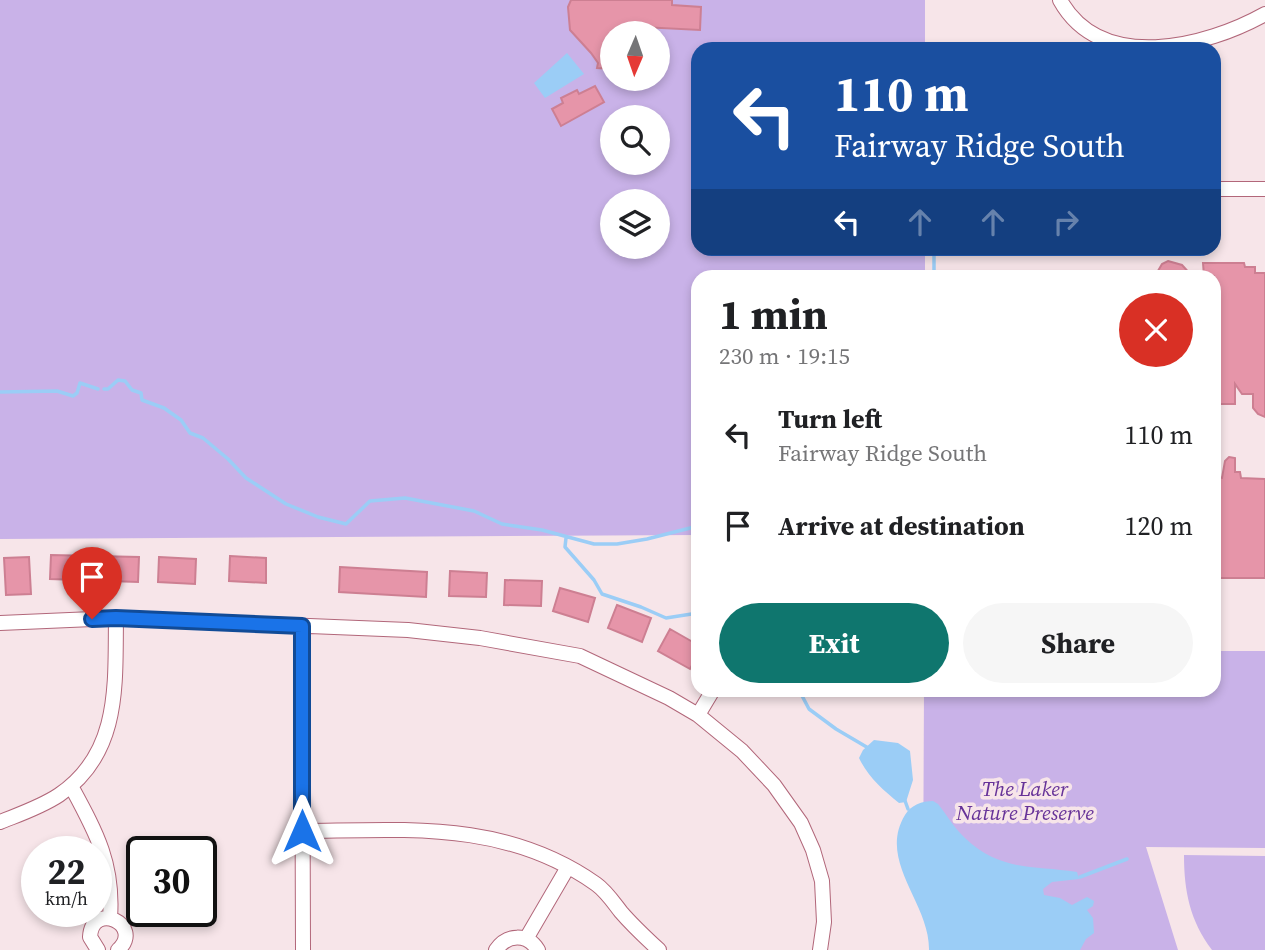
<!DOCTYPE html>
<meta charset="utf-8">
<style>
:root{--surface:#fff;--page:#f6f6f6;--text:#202124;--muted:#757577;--accent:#0f766e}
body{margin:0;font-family:"Source Serif 4",serif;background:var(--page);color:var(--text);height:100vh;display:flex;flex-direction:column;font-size:26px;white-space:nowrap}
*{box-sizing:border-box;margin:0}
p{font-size:23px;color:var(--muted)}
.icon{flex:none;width:38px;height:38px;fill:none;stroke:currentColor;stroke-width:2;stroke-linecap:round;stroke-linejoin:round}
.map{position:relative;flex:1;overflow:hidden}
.side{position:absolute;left:691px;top:270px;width:530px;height:427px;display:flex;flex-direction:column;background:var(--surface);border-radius:21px;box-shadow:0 4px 10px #0003}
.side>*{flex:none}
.banner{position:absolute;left:691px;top:42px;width:530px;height:214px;border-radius:21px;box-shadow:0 4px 10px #0003;background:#1a4fa0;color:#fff;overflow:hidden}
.needle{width:46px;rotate:182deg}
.fabs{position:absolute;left:600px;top:21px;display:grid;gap:14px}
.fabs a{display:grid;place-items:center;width:70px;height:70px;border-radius:50%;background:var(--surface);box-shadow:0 4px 10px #0003;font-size:35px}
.speed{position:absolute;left:21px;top:836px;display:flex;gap:14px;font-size:35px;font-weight:700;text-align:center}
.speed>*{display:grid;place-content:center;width:91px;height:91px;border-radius:50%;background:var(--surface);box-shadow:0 4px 10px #0003;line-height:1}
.speed small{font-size:18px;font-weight:400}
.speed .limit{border:4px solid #111;border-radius:10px;background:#fff;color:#111}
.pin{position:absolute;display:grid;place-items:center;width:60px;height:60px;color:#fff;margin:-72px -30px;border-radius:50% 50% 50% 0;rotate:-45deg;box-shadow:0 0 7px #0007}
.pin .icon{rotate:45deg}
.me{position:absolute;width:77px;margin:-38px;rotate:0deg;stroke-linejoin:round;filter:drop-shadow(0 0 5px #0008)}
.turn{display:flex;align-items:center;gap:24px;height:147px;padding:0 28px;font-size:32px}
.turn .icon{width:91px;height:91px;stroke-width:2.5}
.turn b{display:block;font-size:49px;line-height:60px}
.lanes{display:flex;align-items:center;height:66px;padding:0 28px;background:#0003;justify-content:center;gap:35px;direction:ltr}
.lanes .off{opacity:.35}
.round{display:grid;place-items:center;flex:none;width:74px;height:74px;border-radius:37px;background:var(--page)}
.headline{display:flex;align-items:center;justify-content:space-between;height:119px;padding:0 28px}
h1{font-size:42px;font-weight:700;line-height:52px}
.button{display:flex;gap:14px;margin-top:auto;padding:14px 28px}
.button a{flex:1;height:80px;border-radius:42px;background:var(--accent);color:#fff;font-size:28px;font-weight:700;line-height:80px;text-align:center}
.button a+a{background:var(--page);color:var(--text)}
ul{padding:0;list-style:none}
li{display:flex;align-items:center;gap:21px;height:91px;padding:0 28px}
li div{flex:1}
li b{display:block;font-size:26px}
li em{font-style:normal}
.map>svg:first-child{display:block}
</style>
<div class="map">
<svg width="1265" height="950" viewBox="0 0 1265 950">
<rect width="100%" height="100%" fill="#f7e5e9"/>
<path fill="#c9b2e8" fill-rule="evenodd" d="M0 0H925V49H698V248L925 249V276H698V535L0 539ZM612 33H658V79H612ZM612 117H658V163H612ZM612 201H658V247H612Z
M1215 651H1265V848L1146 847 1178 950H1032L923 902 924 690H1214Z
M1184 855 1265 856V950H1212C1190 921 1184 891 1184 855Z"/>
<path fill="#9bcdf6" d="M567 53 584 74 545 98 534 83Z
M874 740 898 743 910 751 913 780 906 802 899 803C883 790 868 777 859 758L863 750Z
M933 801 938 804C947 815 954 828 965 838 1001 872 1033 865 1077 872L1079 879 1052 882 1043 889 1044 895 1060 898 1072 905 1087 897 1094 901 1093 906 1087 910 1093 918 1094 933 1086 939 1080 950H929C930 903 877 861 905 815 911 805 922 801 933 801Z"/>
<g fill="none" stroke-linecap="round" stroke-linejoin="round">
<path stroke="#9bcdf6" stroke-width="3.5" d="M934 248V276
M104 389H108L118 380 125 381 132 390 141 393 142 400 164 408 181 420 190 433 203 438 228 459 246 478 286 504 318 517 346 524 370 501 405 498 474 511 502 524 542 530 594 544H617L647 539 698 526
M0 392 57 391 73 396 77 393 80 383 98 389
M566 538 565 547 594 580 602 594 641 607 666 618 698 613
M799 690 809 709 836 729 870 749
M904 798 908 809
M1080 877 1127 859"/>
</g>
<path fill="#e695a9" stroke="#cd7f92" stroke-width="2" d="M571 0H672V5L701 7 700 30 642 27V33H612V69L597 68 598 63 591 53 570 30 568 7Z
M595 86 604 102 561 126 552 109 563 103 561 98 577 90 579 94Z
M1168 261 1182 265 1192 276H1155L1162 264Z
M1203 263H1244L1245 267H1255V273H1265V417L1258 414 1253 408V394H1242L1235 384V404H1214V276H1204Z
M1229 457 1235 458V472H1240L1241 478 1265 479V578H1214V477L1222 478 1225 461Z
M51 555 139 557 138 582 50 579Z
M230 556 266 558V583L229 581Z
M29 557 31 594 6 595 4 558Z
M159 557 196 559 195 584 158 582Z
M340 567 427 572 426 597 339 592Z
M450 571 487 573 486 597 449 596Z
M505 580 542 581 541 606 504 605Z
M560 588 595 598 588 622 553 611Z
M617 605 651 618 642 642 608 628Z
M670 629 698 645V654L690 669 658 651Z"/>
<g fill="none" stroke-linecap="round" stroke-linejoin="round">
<defs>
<path id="minor" d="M1060 0C1101 74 1206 47 1265 14
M1214 189H1265
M0 623 116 618 408 630 480 638 580 656 669 698 698 715 742 751 774 785 801 823 813 850 822 881 824 922 820 950
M302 626 303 950
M698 715 713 690
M71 786C96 832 114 864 110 918
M0 822C20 814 41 807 59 795 121 753 115 684 116 618
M302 831C407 830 505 820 596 884 606 891 614 903 621 912 633 926 646 938 659 950
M526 939 568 867
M98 950 90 937C92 900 145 925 118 950
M496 950C507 934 527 933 538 950"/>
</defs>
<use href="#minor" stroke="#b2677a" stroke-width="16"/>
<use href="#minor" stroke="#fff" stroke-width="14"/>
</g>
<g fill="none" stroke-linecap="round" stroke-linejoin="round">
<defs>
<path id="route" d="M92 619 116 618 302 626V831"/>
</defs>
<use href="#route" stroke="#114b97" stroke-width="18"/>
<use href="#route" stroke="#1a73e8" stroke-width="12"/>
</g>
<g text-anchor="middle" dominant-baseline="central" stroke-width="7" stroke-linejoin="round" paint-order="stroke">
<g font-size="21" font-style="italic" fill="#663298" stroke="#f7e5e9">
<text x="1025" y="788">The Laker<tspan x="1025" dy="24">Nature Preserve</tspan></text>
</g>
</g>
</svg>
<div class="fabs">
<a><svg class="needle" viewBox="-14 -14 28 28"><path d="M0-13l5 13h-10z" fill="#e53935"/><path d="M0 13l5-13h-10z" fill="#757577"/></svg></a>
<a><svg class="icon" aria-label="search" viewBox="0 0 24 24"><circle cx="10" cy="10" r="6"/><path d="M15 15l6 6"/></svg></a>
<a><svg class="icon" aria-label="layers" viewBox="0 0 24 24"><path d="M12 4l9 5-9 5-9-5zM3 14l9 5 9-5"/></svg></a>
</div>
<div class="speed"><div>22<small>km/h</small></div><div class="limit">30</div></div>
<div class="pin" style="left:92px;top:619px;background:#d93025"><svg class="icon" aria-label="arrive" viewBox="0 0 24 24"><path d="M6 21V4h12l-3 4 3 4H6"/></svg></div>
<svg class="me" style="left:302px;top:831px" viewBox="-20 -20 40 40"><path d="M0-17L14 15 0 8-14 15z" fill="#1a73e8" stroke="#fff" stroke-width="4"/></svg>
<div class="banner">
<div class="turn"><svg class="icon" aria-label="left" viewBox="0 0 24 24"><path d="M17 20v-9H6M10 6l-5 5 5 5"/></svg><div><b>110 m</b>Fairway Ridge South</div></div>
<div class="lanes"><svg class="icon" aria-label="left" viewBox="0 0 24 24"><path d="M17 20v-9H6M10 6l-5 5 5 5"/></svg><svg class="icon off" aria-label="ahead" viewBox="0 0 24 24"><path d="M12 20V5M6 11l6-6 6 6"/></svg><svg class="icon off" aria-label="ahead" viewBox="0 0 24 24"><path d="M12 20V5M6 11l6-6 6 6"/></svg><svg class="icon off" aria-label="right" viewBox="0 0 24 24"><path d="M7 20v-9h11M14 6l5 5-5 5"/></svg></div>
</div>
<section class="side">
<div class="headline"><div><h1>1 min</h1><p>230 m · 19:15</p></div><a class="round" style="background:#d93025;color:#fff"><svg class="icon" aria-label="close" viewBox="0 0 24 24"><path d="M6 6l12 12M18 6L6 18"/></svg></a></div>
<ul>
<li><svg class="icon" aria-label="left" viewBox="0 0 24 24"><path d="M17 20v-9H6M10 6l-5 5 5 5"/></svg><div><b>Turn left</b><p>Fairway Ridge South</p></div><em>110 m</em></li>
<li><svg class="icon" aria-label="arrive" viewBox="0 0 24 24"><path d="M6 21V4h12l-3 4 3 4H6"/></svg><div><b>Arrive at destination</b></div><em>120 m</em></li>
</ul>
<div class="button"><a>Exit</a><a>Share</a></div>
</section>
</div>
